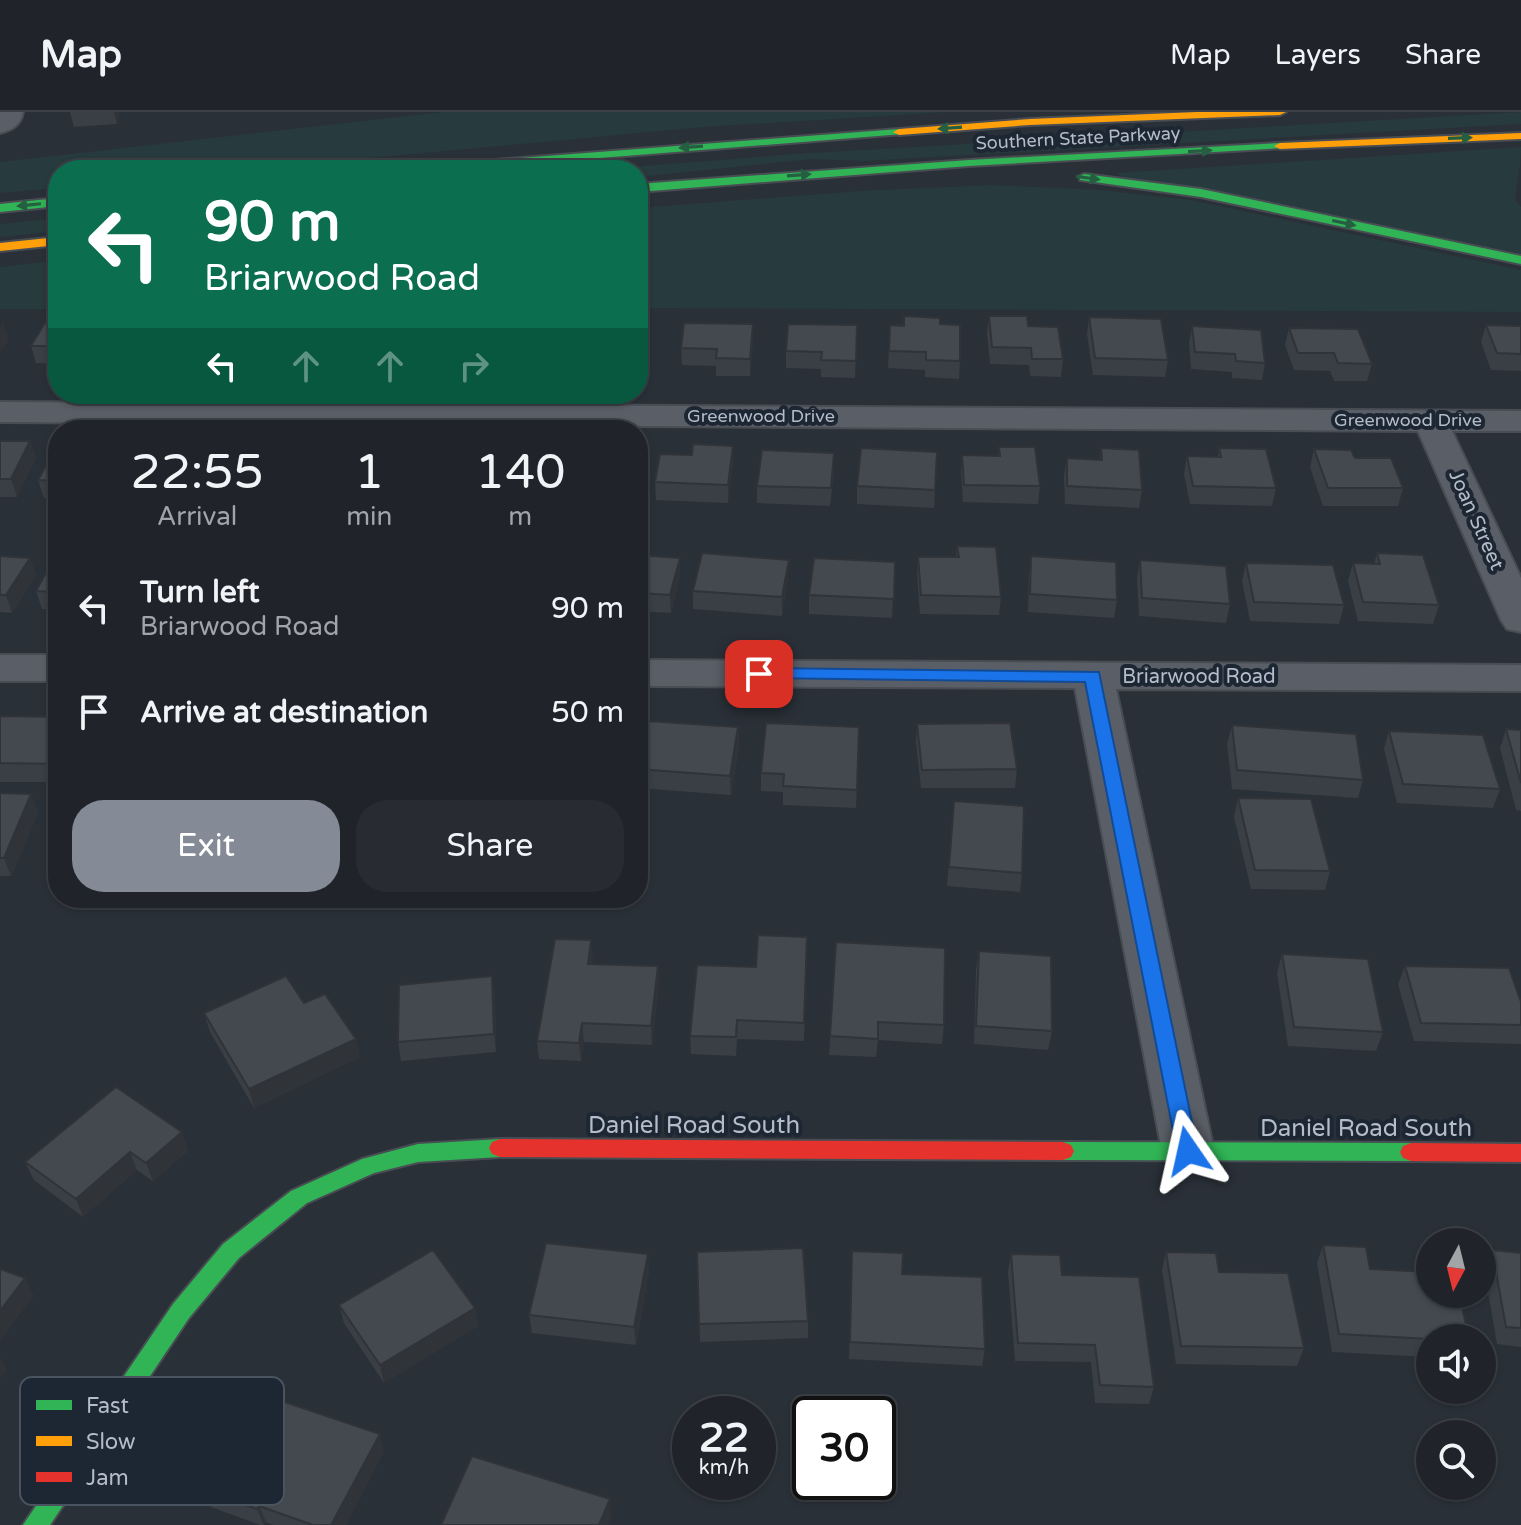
<!DOCTYPE html>
<style>
:root{--surface:#20242a;--page:#282c32;--text:#f1f3f6;--muted:#a2a4a8;--line:#3d4147;--accent:#848b96}
body{margin:0;font-family:"Varela Round",sans-serif;background:var(--page);color:var(--text);height:100vh;display:flex;flex-direction:column;font-size:30px;white-space:nowrap}
*{box-sizing:border-box;margin:0}
p{font-size:26px;color:var(--muted)}
.icon{flex:none;width:44px;height:44px;fill:none;stroke:currentColor;stroke-width:2;stroke-linecap:round;stroke-linejoin:round}
.map{position:relative;flex:1;overflow:hidden}
.drawer{position:absolute;left:48px;top:308px;width:600px;height:488px;display:flex;flex-direction:column;background:var(--surface);border-radius:32px;box-shadow:0 2px 6px #0004,0 0 0 2px var(--line)}
.drawer>*{flex:none}
.top-card{position:absolute;left:48px;top:48px;width:600px;height:244px;border-radius:32px;box-shadow:0 2px 6px #0004,0 0 0 2px var(--line);background:#0b6e4f;color:#fff;overflow:hidden}
.needle{width:52px;rotate:187deg}
.controls{position:absolute;left:1416px;top:1116px;display:grid;gap:16px}
.controls a{display:grid;place-items:center;width:80px;height:80px;border-radius:50%;background:var(--surface);box-shadow:0 2px 6px #0004,0 0 0 2px var(--line);font-size:40px}
.speed{position:absolute;left:672px;top:1284px;display:flex;gap:16px;font-size:40px;font-weight:700;text-align:center}
.speed>*{display:grid;place-content:center;width:104px;height:104px;border-radius:50%;background:var(--surface);box-shadow:0 2px 6px #0004,0 0 0 2px var(--line);line-height:1}
.speed small{font-size:20px;font-weight:400}
.speed .limit{border:4px solid #111;border-radius:12px;background:#fff;color:#111}
.pin{position:absolute;display:grid;place-items:center;width:68px;height:68px;color:#fff;margin:-34px;border-radius:16px;box-shadow:0 4px 12px #0006}
.me{position:absolute;width:88px;margin:-44px;rotate:349deg;stroke-linejoin:round;filter:drop-shadow(0 0 6px #0008)}
.turn{display:flex;align-items:center;gap:28px;height:168px;padding:0 24px;font-size:36px}
.turn .icon{width:104px;height:104px;stroke-width:2.5}
.turn b{display:block;font-size:56px;line-height:68px}
.lanes{display:flex;align-items:center;height:76px;padding:0 24px;background:#0003;justify-content:center;gap:40px;direction:ltr}
.lanes .off{opacity:.35}
.eta{display:flex;justify-content:space-evenly;align-items:center;height:136px;text-align:center}
.eta b{font-size:48px;font-weight:600;line-height:56px}
.cta{display:flex;gap:16px;margin-top:auto;padding:16px 24px}
.cta a{flex:1;height:92px;border-radius:32px;background:var(--accent);color:#fff;font-size:32px;font-weight:600;line-height:92px;text-align:center}
.cta a+a{background:var(--page);color:var(--text)}
ul{padding:0;list-style:none}
li{display:flex;align-items:center;gap:24px;height:104px;padding:0 24px}
li div{flex:1}
li b{display:block;font-size:30px}
li em{font-style:normal}
header{display:flex;align-items:center;gap:48px;box-sizing:border-box;height:112px;padding:0 40px;background:var(--surface);border-bottom:2px solid var(--line)}
header strong{font-size:38px}
nav{display:flex;gap:44px;margin-inline-start:auto;font-size:28px}
.map>svg:first-child{display:block}
</style>
<header>
<strong>Map</strong>
<nav><a>Map</a><a>Layers</a><a>Share</a></nav>
</header>
<div class="map">
<svg width="1521" height="1413" viewBox="0 0 1521 1413">
<rect width="100%" height="100%" fill="#2a3038"/>
<path fill="#273a3e" d="M443 0H948L703 15 244 58H58V76L0 81V50Z
M1521 0V12L863 49 813 47 638 65V58H592L794 42Z
M1521 35C1521 54 1517 69 1515 88L1521 95V143L1122 65 1117 61Z
M992 73 1100 78 1191 88 1521 158V200L638 196V96L860 79Z
M58 106V119L0 125V112Z
M58 148V197H0V155Z"/>
<g fill="none" stroke-linecap="round" stroke-linejoin="round">
<defs>
<path id="street" d="M0 0H23C21 13 12 18 0 21Z
M0 290 1521 299V319H1452L1521 466V520L1507 517 1501 508 1418 319 0 310Z
M0 543H58V569H0Z
M638 548 1521 553V579L1116 577 1214 1039 1206 1054 1188 1060 1170 1054 1162 1039 1075 576 638 574Z"/>
<path id="fast" d="M899 17 905 20 903 22 448 58H396L402 55Z
M1280 31 1284 32V36L969 54 638 80V72L969 48Z
M1084 62 1201 77 1521 144V152L1201 85 1080 68V64Z
M58 86V94L0 100V92Z
M500 1027 508 1030 511 1036 508 1042 500 1045 418 1050 374 1061 307 1091 239 1146 189 1206 50 1413H23L173 1192 223 1132 291 1079 362 1047 418 1032Z
M1063 1030 1411 1031 1419 1034 1422 1040 1419 1046 1411 1049 1063 1048 1055 1045 1052 1039 1055 1033Z"/>
<path id="slow" d="M1197 0H1286L1280 3 1030 13 899 23 893 20 899 17 1030 7Z
M1521 21V27L1280 37 1274 34 1280 31Z
M58 125V133L0 139V131Z"/>
<path id="jam" d="M500 1027 1063 1030 1071 1033 1074 1039 1071 1045 1063 1048 500 1045 492 1042 489 1036 492 1030Z
M1411 1031 1521 1032V1050L1411 1049 1403 1046 1400 1040 1403 1034Z"/>
</defs>
<use href="#street" stroke="#484c53" stroke-width="4"/>
<use href="#fast" stroke="#484c53" stroke-width="4"/>
<use href="#slow" stroke="#484c53" stroke-width="4"/>
<use href="#jam" stroke="#484c53" stroke-width="4"/>
<use href="#street" fill="#5a5e66" fill-rule="evenodd"/>
<use href="#fast" fill="#30b455" fill-rule="evenodd"/>
<use href="#slow" fill="#ff9f0a" fill-rule="evenodd"/>
<use href="#jam" fill="#e5322d" fill-rule="evenodd"/>
</g>
<path fill="#3a3f45" d="M70 0H119L117 12 74 15Z
M989 204 1028 214 1063 247 1061 265 1030 264 1029 253 990 252 987 221Z
M1089 205 1168 248 1165 265 1093 263 1087 222Z
M58 209V252L36 251 31 234Z
M638 212 648 229 644 262H638Z
M940 212 960 249 959 267 925 265V258L888 256 890 213Z
M857 213 855 266 821 265V257L786 256V239Z
M1486 213 1521 214V259L1491 258 1481 230Z
M1192 214 1265 251 1262 268 1232 266V260L1191 257 1189 231Z
M1289 216 1372 252 1367 269H1334L1330 259 1294 258 1285 233Z
M753 229 750 264H716V254L682 253 681 236Z
M0 329H30L36 346 17 385H0Z
M999 335 1040 374 1038 392 963 390 961 361 962 343 998 344Z
M1101 336 1142 378 1139 396 1065 392 1064 364 1067 346 1100 348Z
M1219 336 1276 376 1272 394 1190 392 1184 362 1187 344H1218Z
M1314 337 1403 376 1398 394H1323L1310 355Z
M58 340V387L44 386 38 368Z
M937 340 934 396 857 392V374Z
M733 351 728 391 656 388 655 370Z
M834 359 830 394 757 391V374Z
M957 434 1001 485 999 503 920 502 917 463 918 445H956Z
M58 441V498L42 497 36 479Z
M1377 441 1439 493 1433 512 1358 509 1348 469 1353 451 1374 452Z
M638 443 680 464 671 501 638 499Z
M0 444 30 446 36 464 12 501 0 500Z
M1031 444 1117 488 1114 506 1028 500 1029 462Z
M1140 448 1230 492 1226 511 1139 504 1137 466Z
M895 450 892 506 809 502V483Z
M1246 451 1344 493 1339 512 1250 509 1242 469Z
M788 466 782 504 693 497V479Z
M0 604 58 605V670H0Z
M917 612 1017 657 1015 676H921L916 631Z
M1232 613 1363 668 1358 686 1232 677 1227 632Z
M738 615 739 634 731 683 638 676V651Z
M859 615 856 696 783 693V680L761 679V661Z
M1506 617 1521 618V699L1516 698 1500 636Z
M1389 619 1500 677 1493 696 1397 691 1384 637Z
M0 681 31 682 38 701 11 764H0Z
M1238 686 1330 759 1325 778 1251 777 1234 705Z
M954 689 1022 761 1020 780 947 774Z
M807 825 804 929 737 927 736 944 691 942 690 924 756 855Z
M836 830 944 913 942 932 878 928 876 945 829 943Z
M979 839 1052 919 1048 938 974 932 976 858Z
M1282 842 1383 920 1376 939 1288 934 1277 861Z
M593 847 592 852 658 854 659 873 652 933 584 930 581 949 539 947 537 929Z
M1405 854 1521 890V932L1414 929 1398 872Z
M495 883 496 940 401 949 398 930Z
M304 891 360 945 254 996 210 920 204 901Z
M182 1020 188 1039 153 1069 137 1058 83 1105 34 1068 25 1050Z
M1323 1133 1370 1157 1430 1226V1245L1332 1240 1317 1151Z
M1492 1138 1521 1141V1235L1497 1232 1484 1156Z
M852 1139 902 1162 985 1237 982 1254 849 1247Z
M697 1140 808 1209V1226L700 1230Z
M1166 1140 1219 1160 1304 1236 1297 1254 1176 1252 1162 1158Z
M648 1142 649 1160 636 1233 532 1221 529 1203Z
M1011 1142 1062 1163 1154 1275 1149 1292 1095 1291 1091 1250 1015 1249 1008 1160Z
M339 1193 475 1196 478 1214 384 1271 344 1211Z
M384 1339 346 1413H273L266 1410 264 1413H260L211 1395 204 1379Z"/>
<path fill="#303338" d="M114 0H119L117 12Z
M3 211 9 228 0 241V216Z
M648 212V229L644 262 643 245Z
M753 212V229L750 264V247Z
M30 329 36 346 17 385 11 367Z
M733 334V351L728 391V373Z
M30 446 36 464 12 501 6 483Z
M680 446V464L671 501 670 483Z
M789 448 788 466 782 504V485Z
M738 615 739 634 731 683 730 664Z
M31 682 38 701 11 764 4 746Z
M591 828 593 847 590 870 588 852Z
M658 854 659 873 652 933 651 914Z
M492 864 495 883 496 940 494 922Z
M582 911 584 930 581 949 579 931Z
M356 927 360 945 254 996 249 977Z
M182 1020 188 1039 153 1069 146 1051Z
M130 1040 137 1058 83 1105 76 1087Z
M648 1142 649 1160 636 1233 634 1215Z
M25 1166 34 1184 0 1229V1199Z
M475 1196 478 1214 384 1271 380 1253Z
M0 1245 7 1258 0 1267Z
M380 1322 384 1339 346 1413H331Z
M610 1387 612 1404 608 1413H599Z
M259 1394 266 1410 264 1413 257 1397Z"/>
<path fill="#444950" stroke="#303338" stroke-width="2" d="M904 204 940 206V212L960 213V249L926 248V240L889 239 890 213 904 214Z
M989 204H1027L1028 214 1058 215 1063 247H1032L1031 236 992 235Z
M1089 205 1161 207 1168 248 1095 246Z
M46 209H58V234H31Z
M684 211 753 212 750 247 716 246 717 237 681 236Z
M638 212H648L643 245 638 244Z
M788 212 857 213 856 249 821 248 822 240 786 239Z
M1486 213 1521 214V242L1497 241Z
M1192 214 1261 218 1265 251 1236 249 1235 242 1195 240Z
M1289 216 1358 217 1372 252 1338 251 1334 241H1298Z
M0 329H30L11 367H0Z
M693 332 733 334 728 373 655 370 660 342 692 343Z
M999 335H1035L1040 374 964 373 962 343 1000 344Z
M861 336 937 340 935 378 857 374Z
M1101 336 1139 338 1142 378 1067 374V346L1102 348Z
M1219 336 1266 337 1276 376 1193 374 1187 344 1221 345Z
M1314 337 1351 338 1355 346H1391L1403 376H1328Z
M762 338 834 341 831 376 757 374Z
M54 339 58 340V369L38 368Z
M957 434 996 435 1001 485 921 483 918 445H959Z
M57 441H58V480L36 479Z
M702 441 789 448 782 485 693 479Z
M1377 441 1423 443 1439 493 1363 490 1353 451 1380 452Z
M638 443 680 446 670 483 638 481Z
M0 444 30 446 6 483H0Z
M1031 444 1116 450 1117 488 1030 482Z
M814 446 895 450 894 487 809 483Z
M1140 448 1226 454 1230 492 1142 486Z
M1246 451 1333 453 1344 493 1254 490Z
M0 604 58 605V652L0 651Z
M647 609 738 615 730 664 638 657V651Z
M766 611 859 615 857 678 783 674 784 662 761 661Z
M1010 611 1017 657 922 658 917 612Z
M1232 613 1356 622 1363 668 1237 658Z
M1506 617 1521 618V671Z
M1389 619 1483 623 1500 677 1403 672Z
M0 681 31 682 4 746H0Z
M1238 686 1311 687 1330 759 1255 758Z
M954 689 1024 694 1022 761 949 755Z
M758 823 807 825 804 911 737 908 736 925 690 924 697 853 756 855Z
M555 827 591 828 588 852 658 854 651 914 582 911 579 931 537 929Z
M836 830 945 836 944 913 878 910V927L830 924Z
M979 839 1051 844 1052 919 976 914Z
M1282 842 1368 847 1383 920 1294 915Z
M1405 854 1509 856 1521 890V913L1421 911Z
M286 864 304 891 325 882 356 927 249 977 204 901Z
M492 864 494 922 398 930 399 873Z
M116 975 182 1020 146 1051 130 1040 76 1087 25 1050Z
M546 1131 648 1142 634 1215 529 1203Z
M1323 1133 1366 1135 1370 1157 1430 1160V1182H1459L1469 1226H1430V1227L1339 1222Z
M803 1136 808 1209 699 1212 697 1140Z
M433 1138 475 1196 380 1253 339 1193Z
M1492 1138 1521 1141V1216L1506 1215Z
M852 1139 903 1141 902 1162 982 1165 985 1237 850 1230Z
M1166 1140 1216 1141 1219 1160 1288 1161 1304 1236 1181 1234Z
M1011 1142 1060 1143 1062 1163 1139 1165 1154 1275 1100 1273 1095 1233 1018 1231Z
M0 1157 25 1166 0 1199Z
M261 1282 380 1322 331 1413H313L259 1394 257 1397 204 1379Z
M472 1344 610 1387 599 1413H441Z"/>
<defs><path id="oneway-solid" d="M-6-.8H1V-3.2L6.5 0L1 3.2V.8H-6Z" transform="scale(2)"/></defs>
<g fill="#255f41">
<use href="#oneway-solid" transform="translate(950 16) rotate(176)"/>
<use href="#oneway-solid" transform="translate(1460 26) rotate(-2)"/>
<use href="#oneway-solid" transform="translate(691 35) rotate(176)"/>
<use href="#oneway-solid" transform="translate(1200 39) rotate(-3)"/>
<use href="#oneway-solid" transform="translate(799 63) rotate(-4)"/>
<use href="#oneway-solid" transform="translate(1088 66) rotate(8)"/>
<use href="#oneway-solid" transform="translate(29 93) rotate(174)"/>
<use href="#oneway-solid" transform="translate(1344 111) rotate(12)"/>
</g>
<path fill="#1a73e8" stroke="#114b97" stroke-width="2" d="M759 556 1099 560 1198 1039 1195 1046 1188 1048 1180 1046 1177 1039 1085 570 753 566 751 562Z"/>
<g text-anchor="middle" dominant-baseline="central" stroke-width="8" stroke-linejoin="round" paint-order="stroke">
<g font-size="18" fill="#b4bcc9" stroke="#1d2633">
<text transform="translate(1078 26) rotate(-3)">Southern State Parkway</text>
<text x="761" y="304">Greenwood Drive</text>
<text x="1408" y="308">Greenwood Drive</text>
</g>
<g font-size="20" fill="#b4bcc9" stroke="#1d2633">
<text transform="translate(1476 408) rotate(66)">Joan Street</text>
<text x="1199" y="565">Briarwood Road</text>
</g>
<g font-size="24" fill="#b4bcc9" stroke="#1d2633">
<text x="694" y="1013">Daniel Road South</text>
<text x="1366" y="1016">Daniel Road South</text>
</g>
</g>
<rect x="20" y="1265" width="264" height="128" rx="12" fill="#1d2633" stroke="#4a5360" stroke-width="2"/>
<rect x="36" y="1288" width="36" height="10" fill="#30b455"/>
<rect x="36" y="1324" width="36" height="10" fill="#ff9f0a"/>
<rect x="36" y="1360" width="36" height="10" fill="#e5322d"/>
<g font-size="22" fill="#b4bcc9">
<text x="86" y="1301">Fast</text>
<text x="86" y="1337">Slow</text>
<text x="86" y="1373">Jam</text>
</g>
</svg>
<div class="controls">
<a><svg class="needle" viewBox="-14 -14 28 28"><path d="M0-13l5 13h-10z" fill="#e53935"/><path d="M0 13l5-13h-10z" fill="#a2a4a8"/></svg></a>
<a><svg class="icon" aria-label="sound" viewBox="0 0 24 24"><path d="M4 9h4l5-4v14l-5-4H4zM17 9q2 3 0 6"/></svg></a>
<a><svg class="icon" aria-label="search" viewBox="0 0 24 24"><circle cx="10" cy="10" r="6"/><path d="M15 15l6 6"/></svg></a>
</div>
<div class="speed"><div>22<small>km/h</small></div><div class="limit">30</div></div>
<div class="pin" style="left:759px;top:562px;background:#d93025"><svg class="icon" aria-label="arrive" viewBox="0 0 24 24"><path d="M6 21V4h12l-3 4 3 4H6"/></svg></div>
<svg class="me" style="left:1188px;top:1039px" viewBox="-20 -20 40 40"><path d="M0-17L14 15 0 8-14 15z" fill="#1a73e8" stroke="#fff" stroke-width="4"/></svg>
<div class="top-card">
<div class="turn"><svg class="icon" aria-label="left" viewBox="0 0 24 24"><path d="M17 20v-9H6M10 6l-5 5 5 5"/></svg><div><b>90 m</b>Briarwood Road</div></div>
<div class="lanes"><svg class="icon" aria-label="left" viewBox="0 0 24 24"><path d="M17 20v-9H6M10 6l-5 5 5 5"/></svg><svg class="icon off" aria-label="ahead" viewBox="0 0 24 24"><path d="M12 20V5M6 11l6-6 6 6"/></svg><svg class="icon off" aria-label="ahead" viewBox="0 0 24 24"><path d="M12 20V5M6 11l6-6 6 6"/></svg><svg class="icon off" aria-label="right" viewBox="0 0 24 24"><path d="M7 20v-9h11M14 6l5 5-5 5"/></svg></div>
</div>
<section class="drawer">
<div class="eta">
<div><b>22:55</b><p>Arrival</p></div>
<div><b>1</b><p>min</p></div>
<div><b>140</b><p>m</p></div>
</div>
<ul>
<li><svg class="icon" aria-label="left" viewBox="0 0 24 24"><path d="M17 20v-9H6M10 6l-5 5 5 5"/></svg><div><b>Turn left</b><p>Briarwood Road</p></div><em>90 m</em></li>
<li><svg class="icon" aria-label="arrive" viewBox="0 0 24 24"><path d="M6 21V4h12l-3 4 3 4H6"/></svg><div><b>Arrive at destination</b></div><em>50 m</em></li>
</ul>
<div class="cta"><a>Exit</a><a>Share</a></div>
</section>
</div>
